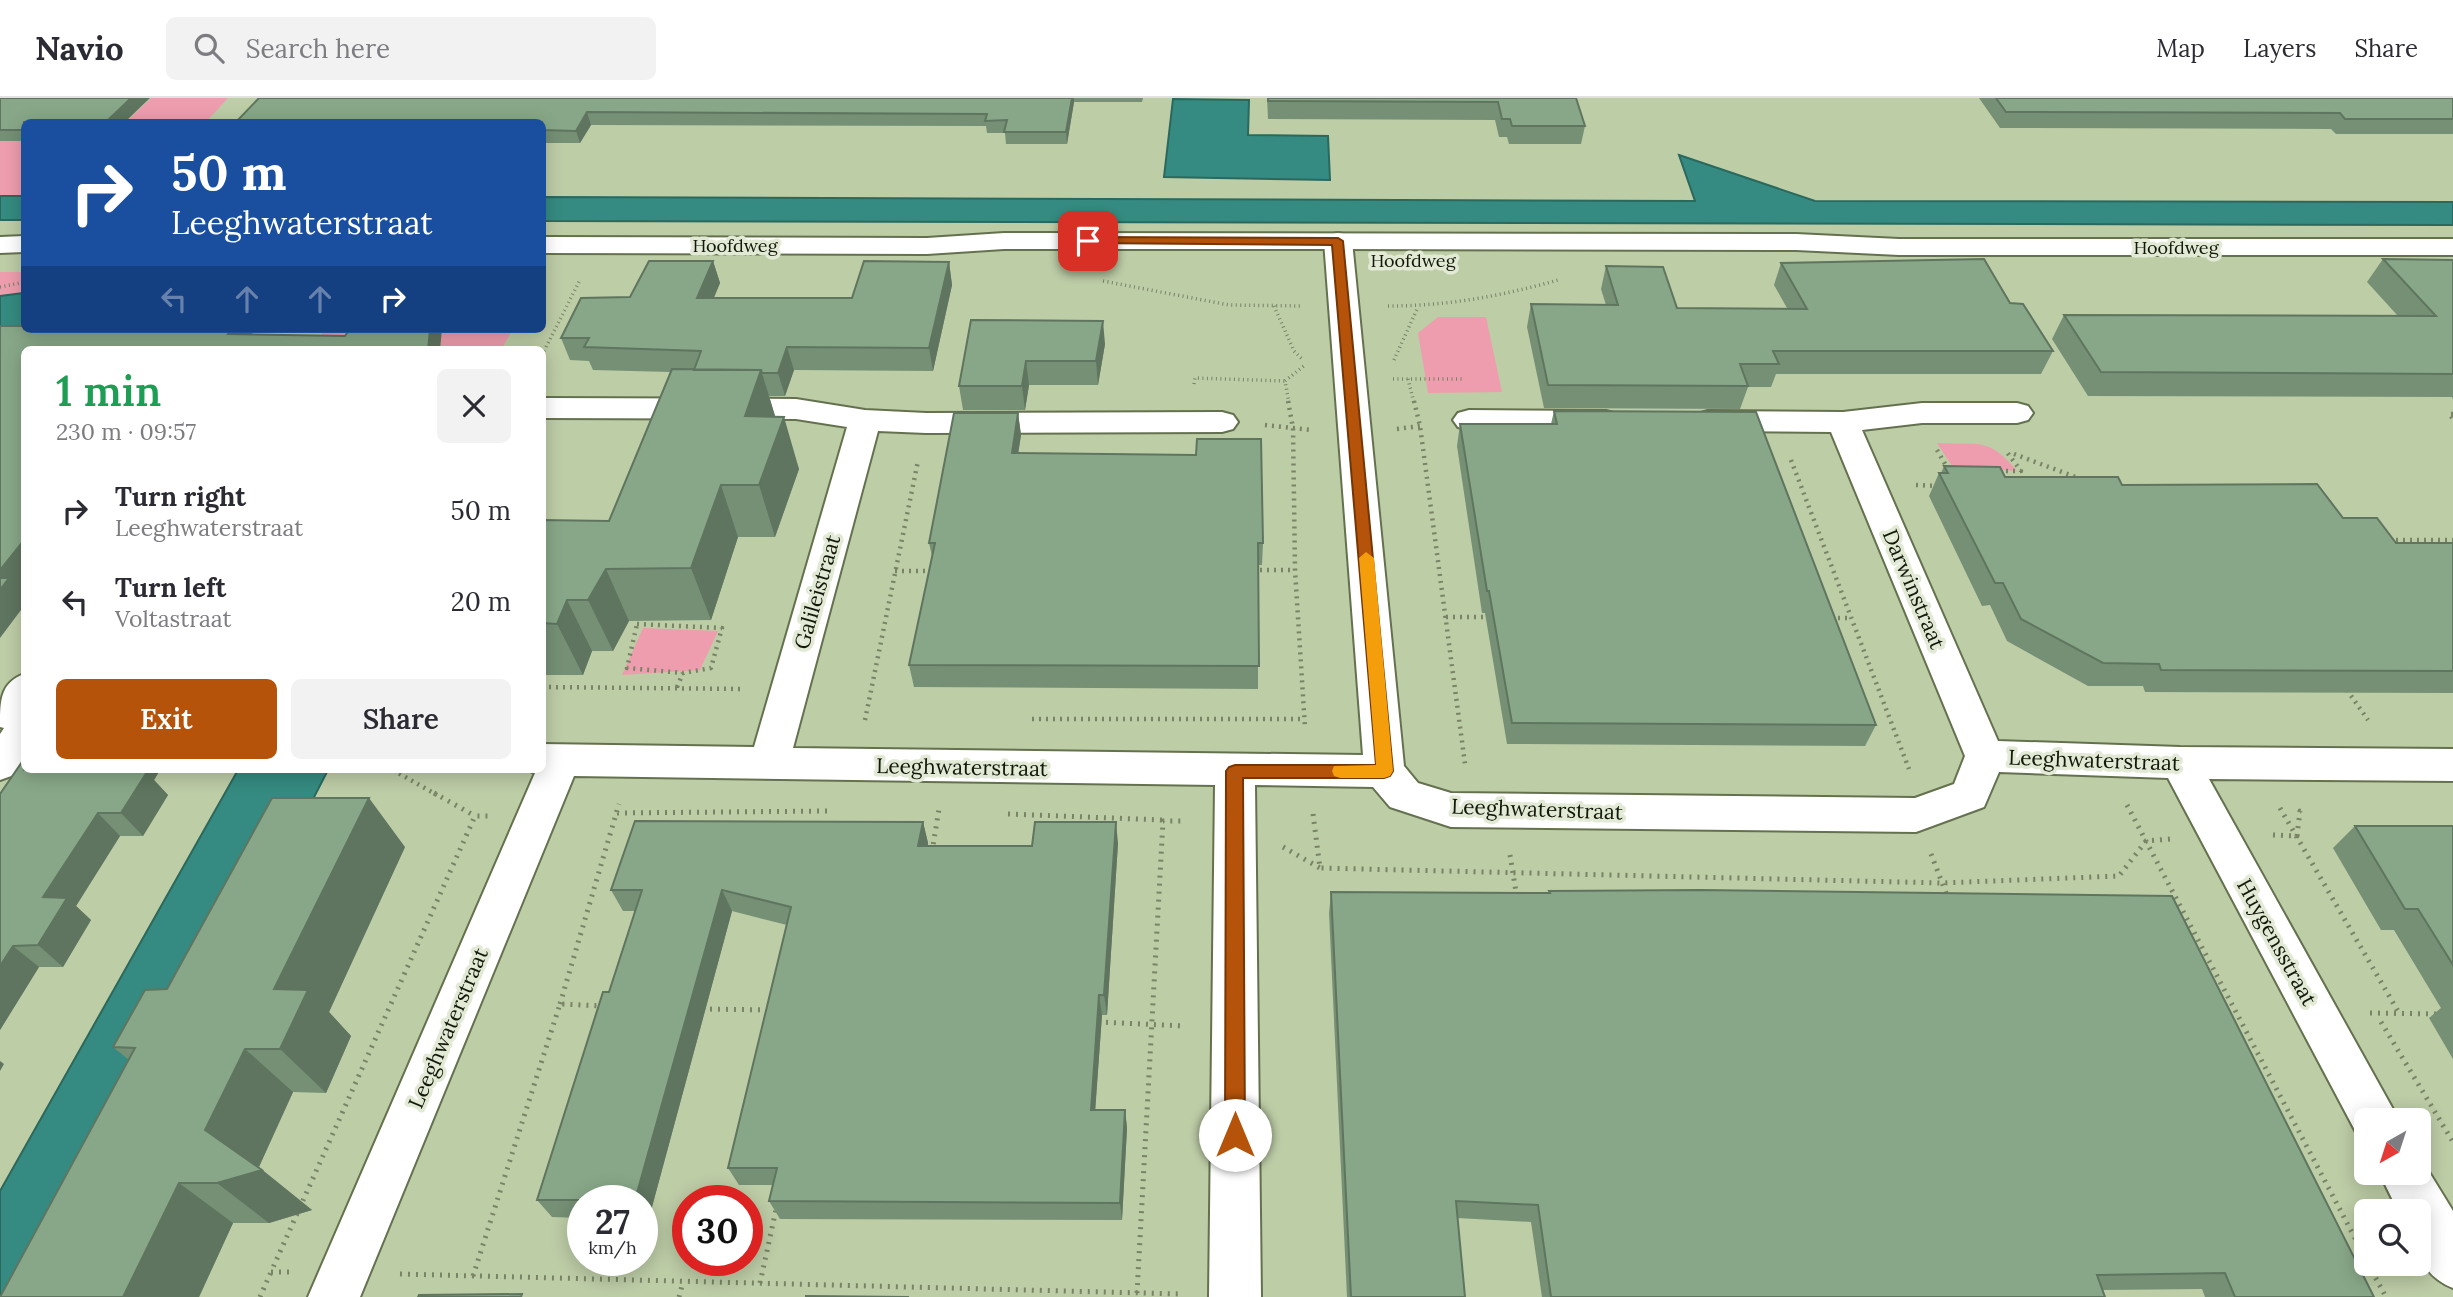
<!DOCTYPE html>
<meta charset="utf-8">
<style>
:root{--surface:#fff;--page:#f2f2f3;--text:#2b2b33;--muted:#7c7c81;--line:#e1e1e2;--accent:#b45309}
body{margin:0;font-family:Lora,serif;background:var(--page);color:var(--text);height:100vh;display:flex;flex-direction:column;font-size:26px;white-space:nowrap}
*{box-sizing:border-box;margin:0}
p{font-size:23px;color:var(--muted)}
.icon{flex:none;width:38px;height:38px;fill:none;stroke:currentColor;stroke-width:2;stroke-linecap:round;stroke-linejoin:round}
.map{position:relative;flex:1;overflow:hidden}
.side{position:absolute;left:21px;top:248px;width:525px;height:427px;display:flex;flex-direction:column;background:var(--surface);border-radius:10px;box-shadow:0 4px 18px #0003}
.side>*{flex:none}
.guide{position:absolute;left:21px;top:21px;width:525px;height:214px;border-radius:10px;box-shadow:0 4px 18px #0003;background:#1a4fa0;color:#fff;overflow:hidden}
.needle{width:46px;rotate:219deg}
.tools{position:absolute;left:2354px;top:1010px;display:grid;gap:14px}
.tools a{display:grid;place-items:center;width:77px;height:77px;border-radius:10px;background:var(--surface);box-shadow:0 4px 18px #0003;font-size:35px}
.speed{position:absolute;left:567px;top:1087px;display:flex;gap:14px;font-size:35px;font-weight:700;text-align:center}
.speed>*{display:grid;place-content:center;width:91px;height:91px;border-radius:50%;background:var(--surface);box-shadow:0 4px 18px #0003;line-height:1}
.speed small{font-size:18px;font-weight:400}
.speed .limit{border:10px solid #d22;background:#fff;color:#111}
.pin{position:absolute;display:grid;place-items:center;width:60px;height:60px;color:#fff;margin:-30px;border-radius:14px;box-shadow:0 4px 10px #0006}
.me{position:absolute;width:77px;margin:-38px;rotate:0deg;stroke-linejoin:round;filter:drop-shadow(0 0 5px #0008)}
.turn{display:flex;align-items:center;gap:24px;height:147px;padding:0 35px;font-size:32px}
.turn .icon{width:91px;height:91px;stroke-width:2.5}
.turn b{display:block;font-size:49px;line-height:60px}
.lanes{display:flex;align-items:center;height:66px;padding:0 35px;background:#0003;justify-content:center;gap:35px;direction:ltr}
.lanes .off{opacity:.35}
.round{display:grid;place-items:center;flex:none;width:74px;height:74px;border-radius:10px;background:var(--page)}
.summary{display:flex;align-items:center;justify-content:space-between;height:119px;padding:0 35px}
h1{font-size:42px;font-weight:600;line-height:52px;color:#1e9e55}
.cta{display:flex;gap:14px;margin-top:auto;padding:14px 35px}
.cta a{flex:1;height:80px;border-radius:10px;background:var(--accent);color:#fff;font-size:28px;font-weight:600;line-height:80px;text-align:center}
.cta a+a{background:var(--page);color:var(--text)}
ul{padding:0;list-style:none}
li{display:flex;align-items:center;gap:21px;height:91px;padding:0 35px}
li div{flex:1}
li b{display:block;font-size:26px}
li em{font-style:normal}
header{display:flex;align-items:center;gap:42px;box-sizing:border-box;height:98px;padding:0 35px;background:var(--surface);border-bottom:2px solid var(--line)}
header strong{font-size:33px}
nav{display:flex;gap:38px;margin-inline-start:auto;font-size:24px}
.search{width:490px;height:63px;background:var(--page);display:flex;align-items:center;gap:18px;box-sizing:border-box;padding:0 24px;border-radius:10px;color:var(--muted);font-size:26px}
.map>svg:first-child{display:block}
</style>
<header>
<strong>Navio</strong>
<div class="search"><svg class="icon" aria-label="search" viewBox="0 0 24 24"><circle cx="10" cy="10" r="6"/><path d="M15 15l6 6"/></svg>Search here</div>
<nav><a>Map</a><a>Layers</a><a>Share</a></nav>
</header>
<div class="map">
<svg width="2453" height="1199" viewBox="0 0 2453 1199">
<rect width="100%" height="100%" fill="#bdcda6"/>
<path fill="#ee9dae" d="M151 0H228L206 24H126Z
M0 39H24V98H0Z
M0 174H24V195L0 198Z
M1438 219H1486L1502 294 1428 295 1418 235Z
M325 231H513L501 252H311Z
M1937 345C1979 347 1989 339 2017 373L1952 368Z
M643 530 718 533 700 572 622 577Z"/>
<path fill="#358b81" stroke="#2b685d" stroke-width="2" d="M1173 1 1249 2 1248 37 1328 38 1330 82 1164 79Z
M1679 57 1815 103 2453 104V127L543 123V99L1695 103Z
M0 98H24V122H0Z
M24 195V231L0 235V198Z
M238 672H328L56 1199H0V1093Z"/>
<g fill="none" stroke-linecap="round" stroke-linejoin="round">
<defs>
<path id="street" d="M1338 135 1348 137 1352 143 1404 668 1418 685 1451 695 1915 700 1954 686 1965 658 1831 334 1708 333 1697 330 1692 323 1697 316 1708 313 1843 314 1922 305H2017L2028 308 2033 315 2028 322 2017 325H1922L1862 332 1998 643 2180 649 2453 651V683L2209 681 2399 1022H2366V1041L2358 1038 2168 680 1999 674 1984 709 1916 734 1451 729 1390 709 1373 689 1255 687 1261 1199H1209L1215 687 574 678 360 1199H308L535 675 527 672H542V646L754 649 847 329 796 321 542 320V300L796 301 865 312 926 315 1222 314 1233 317 1238 324 1233 331 1222 334 926 335 878 333 793 650 1363 657 1324 143 1328 137Z
M1469 312 1606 313 1617 316 1622 323 1617 330 1606 333 1469 332 1458 329 1453 322 1458 315Z
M24 576V663L14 677 0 682V636L4 630 0 629C0 603 0 585 24 576Z
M2418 1056 2453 1113V1190C2416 1175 2418 1148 2418 1113H2398L2379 1074H2418Z"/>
<path id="secondary" d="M1004 135 1796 136 1899 141H2453V157H1899L1796 152 1338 151H1004L927 156 542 155V139L927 140Z
M24 138V154L0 155V139Z"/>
</defs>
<use href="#street" stroke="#64714e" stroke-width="4"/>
<use href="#secondary" stroke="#64714e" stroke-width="4"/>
<path stroke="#798467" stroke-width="3.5" stroke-dasharray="1 3.5" stroke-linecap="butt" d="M1103 183 1229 207 1302 208
M0 189 20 185
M1274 208 1294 253 1303 262
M1388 208C1447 208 1502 198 1558 182
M542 257 580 182
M1394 262 1418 209
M1393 281H1465
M1408 281 1414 305
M1194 286 1195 280 1285 283
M1289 305 1285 283 1305 267"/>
<path stroke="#798467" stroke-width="4.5" stroke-dasharray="2 5" stroke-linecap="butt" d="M1288 303 1293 330 1295 472 1305 630
M1414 303 1420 328 1465 666
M2453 316H2449L2453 321
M1265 327 1312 332
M1397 331 1420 328
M1937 352 1948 371
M2014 356 2081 381
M1791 362 1909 671
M1999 373H2021L2006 353
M1916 387 1939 388
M2389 442H2453
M1253 472H1295
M895 473H933
M1446 519H1489
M1831 520H1851
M637 526 722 530 711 570 683 575 627 570Z
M542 589 744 591
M677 589 683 575
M2347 592 2368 622
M1032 621H1304
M865 622 918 363
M393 672 437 697"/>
<path stroke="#798467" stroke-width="5" stroke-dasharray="2 6" stroke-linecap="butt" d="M434 695 475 718
M2127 707 2366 1161
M2280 710 2399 915
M617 715 828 713
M1008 716 1163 722
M1313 716 1320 770 1942 785 2119 778 2146 743 2170 741
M2273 737 2297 738 2300 713H2305
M1283 749 1320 770
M932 754 939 711
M1931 756 1948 800
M1510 757 1517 800
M560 906 619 706
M702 911 771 912
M2370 915 2438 916
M1098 924 1184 928
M2381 924 2453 1044
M2368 1166 2386 1199
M289 1174H271L475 718H488
M400 1176 1182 1196
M473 1178 560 906 603 908
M760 1185 777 1107
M1137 1195 1163 723H1186
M260 1199 271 1174
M679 1199 683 1184"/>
<use href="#street" fill="#fff" fill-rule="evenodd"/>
<use href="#secondary" fill="#fff" fill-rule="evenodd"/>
</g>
<path fill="#759075" d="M0 0 24 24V43H0Z
M259 0H1143L1142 4H1074L1067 46H1006L1005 35H987L986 28 591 27 580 45H542V24Z
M1267 0H1576L1585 28 1581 46H1509L1507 39H1499L1495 22 1268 21Z
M1979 0H2453V36H2336L2331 31 2000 30Z
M2383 161 2453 162V301L2452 299 2088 298 2052 241 2064 217 2398 218 2367 184Z
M713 163 720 185 714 200H852L949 164 952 187 933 273 794 272 785 298H769L775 319 799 371 775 439H738L711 522 629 523 613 553H592L583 577H542V422L609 423 671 274 593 272 589 263 570 262 561 240 630 199Z
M1781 165 2010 205 2053 253 2041 276H1776L1771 289H1748L1740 311 1544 310 1527 229 1531 206 1606 207 1601 191 1606 168 1677 210H1787L1774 187Z
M971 222 1105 246 1098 287H1029L1025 312H963L959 288Z
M1554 313 1876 627 1865 648 1507 646 1485 515H1482L1457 348 1460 326H1551Z
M1018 315 1021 337 1018 355 1263 445 1262 467H1258V591L914 589 909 567 932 458 929 445Z
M1944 368 2005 379 2122 387 2343 420 2396 445H2453V595L2145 594 2143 588H2088L2007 543 1990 507 1982 508 1929 398 1939 375H1941Z
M24 672H160L154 682 168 697 143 738H120L76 808 91 822 63 869H39L0 932V696Z
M923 724 928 745V748H1032L1118 745 1107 917H1102L1095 1012H1125L1127 1030 1122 1122 780 1121 769 1103 773 1087H739L728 1070 787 827 732 813 649 1120H642V1102H583V1120L552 1119 537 1102 609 894 635 813H623L611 792Z
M2355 728H2453V961L2429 920 2441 910 2394 832H2381L2333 750Z
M405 749 329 914 351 938 326 995 293 994 259 1069 312 1112 269 1125H233L199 1199H0L129 962 113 949 167 891Z
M1549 793 2374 1199H2205L2202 1191 2103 1192 2105 1199H1542L1531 1124 1457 1120 1465 1199H1347L1329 815 1331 794 1549 795Z"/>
<path fill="#5f755f" d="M131 0H150L125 24H106Z
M1072 0H1074V4L1067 46 1066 34Z
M587 14 591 27 580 45 576 33Z
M713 163 720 185 704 222 697 200Z
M949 164 952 187 933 273 929 250Z
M1103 223 1105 246 1098 287 1096 263Z
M231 231H249L255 240 228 236Z
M430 231H442L440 252H428Z
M787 249 794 272 785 298 778 275Z
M1026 263 1029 287 1025 312 1022 288Z
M761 272 777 324 745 318Z
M1018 315 1021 337 1015 377 1012 355Z
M784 319 799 371 775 439 759 387Z
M721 387 738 439 711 522 691 470Z
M24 442V488L21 493 24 497V508L0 540V472Z
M606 471 629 523 613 553 588 502Z
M567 502 592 553 583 577 557 526Z
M125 672H160L154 682 168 697 143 738 121 715 124 674Z
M369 700 405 749 329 914 351 938 326 995 280 951 274 891Z
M98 715 120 738 76 808 91 822 63 869 38 847 43 799Z
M923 724 928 745 924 769 918 748Z
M1116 724 1118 745 1107 917 1104 897Z
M722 792 732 813 649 1120 642 1112V1102H635Z
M13 848 39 869 0 932V868Z
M1099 897 1102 917 1094 1030 1091 1012Z
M245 951 293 994 257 1073 262 1072 312 1112 269 1125 217 1085 205 1032Z
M0 963 4 966 0 973Z
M1125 1012 1127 1030 1122 1122 1120 1105Z
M179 1085 233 1125 199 1199H123Z"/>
<path fill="#88a788" stroke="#5f755f" stroke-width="2" d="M0 0H131L106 24H24V32H0Z
M259 0H1072L1066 34H1004L1007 22 985 23 987 16 587 14 576 33 542 32V24H236Z
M1268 0H1576L1585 28H1512L1510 21H1502L1498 4 1268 3Z
M1996 0H2453V21H2345L2340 15 2006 14Z
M1984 161 2010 205 2023 206 2053 253H1773L1779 266H1740L1748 288 1548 287 1531 206 1618 207 1606 168 1663 169 1677 210 1807 211 1781 165Z
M2383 161 2453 162V276L2101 274 2064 217 2436 218Z
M649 163H713L697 200H852L864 163 949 164 929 250 787 249 778 275H762L761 272H694L701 253 584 249 589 240H561L581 200 630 199Z
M971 222 1103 223 1096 263H1026L1022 288H959Z
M0 228H24V231H231L228 236 345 238 350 231H430L428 252H24V442L0 472Z
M672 271 761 272 745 318 784 319 759 387H721L691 470 606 471 588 502H567L557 526 542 525V422L609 423Z
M1554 313 1756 314 1876 627 1512 625 1489 493H1487L1460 326H1557Z
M954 315H1018L1012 355 1196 357 1197 341H1261L1263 445H1258L1259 568 909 567 935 445H929Z
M1944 368 2000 369 2005 379H2118L2122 387 2317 386 2343 420H2377L2396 445H2453V573L2161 572 2159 566 2103 565 2021 521 2003 485H1995L1939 375H1948Z
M0 480H9L0 492Z
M24 661V672H125L124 674H147L121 715H98L43 799 67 800 38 847 13 848 0 868V696Z
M272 700H369L274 891 308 892 280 951H245L205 1032 262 1072 217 1085H179L123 1199H0L135 950 113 949 145 892 167 891Z
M635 723 923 724 918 748H1032L1035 724H1116L1104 897H1099L1091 1012H1125L1120 1105 769 1103 777 1070H728L791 809 722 792 635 1102H537L603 894H609L642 792H611Z
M2355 728H2453V867L2418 811H2405Z
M1700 792 2172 798 2374 1199H2235L2225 1175 2097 1177 2105 1199H1551L1538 1107 1456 1103 1465 1199H1351L1331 794 1550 795 1549 793Z
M522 1196 521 1199H418L419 1197Z
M806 1198 909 1199H806Z"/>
<path fill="#b45309" stroke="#753606" stroke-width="2" d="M1088 139 1338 140 1343 143 1393 673 1390 678 1384 680H1243L1245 1037 1242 1043 1235 1046 1228 1043 1225 1037 1226 673 1229 669 1235 667H1376L1332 147 1084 145V140Z"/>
<path fill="#f59e0b" d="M1366 454 1374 460 1393 673 1390 678 1384 680H1340L1334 678 1332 673 1334 668 1376 667 1359 460Z"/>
<g text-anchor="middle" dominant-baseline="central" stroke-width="7" stroke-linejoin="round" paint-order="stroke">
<g font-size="18" fill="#13180a" stroke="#e2ead6">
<text x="735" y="147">Hoofdweg</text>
<text x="2176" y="149">Hoofdweg</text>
<text x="1413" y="162">Hoofdweg</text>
</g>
<g font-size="21" fill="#13180a" stroke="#e2ead6">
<text transform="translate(1914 491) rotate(67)">Darwinstraat</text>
<text transform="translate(817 494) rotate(-74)">Galileistraat</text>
<text transform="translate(2094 662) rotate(2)">Leeghwaterstraat</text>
<text transform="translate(962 669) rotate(1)">Leeghwaterstraat</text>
<text transform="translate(1537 711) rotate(2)">Leeghwaterstraat</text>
<text transform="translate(2277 844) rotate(61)">Huygensstraat</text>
<text transform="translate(448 930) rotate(-67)">Leeghwaterstraat</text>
</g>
</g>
</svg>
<div class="tools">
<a><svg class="needle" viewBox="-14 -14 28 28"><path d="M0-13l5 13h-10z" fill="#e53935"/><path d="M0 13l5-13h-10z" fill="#7c7c81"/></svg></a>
<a><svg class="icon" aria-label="search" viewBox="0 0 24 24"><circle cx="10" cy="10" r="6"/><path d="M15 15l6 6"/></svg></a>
</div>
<div class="speed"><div>27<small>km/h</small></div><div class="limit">30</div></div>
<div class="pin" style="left:1088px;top:143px;background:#d93025"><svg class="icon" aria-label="arrive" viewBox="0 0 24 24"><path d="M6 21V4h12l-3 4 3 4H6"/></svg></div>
<svg class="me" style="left:1235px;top:1037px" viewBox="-20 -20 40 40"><circle r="19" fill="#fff"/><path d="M0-13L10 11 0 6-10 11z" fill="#b45309"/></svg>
<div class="guide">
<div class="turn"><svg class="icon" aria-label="right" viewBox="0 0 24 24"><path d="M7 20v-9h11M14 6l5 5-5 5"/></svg><div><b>50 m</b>Leeghwaterstraat</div></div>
<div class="lanes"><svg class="icon off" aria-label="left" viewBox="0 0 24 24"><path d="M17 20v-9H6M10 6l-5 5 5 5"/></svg><svg class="icon off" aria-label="ahead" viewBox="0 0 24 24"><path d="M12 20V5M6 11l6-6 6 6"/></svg><svg class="icon off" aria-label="ahead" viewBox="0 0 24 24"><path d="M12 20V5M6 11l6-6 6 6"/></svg><svg class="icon" aria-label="right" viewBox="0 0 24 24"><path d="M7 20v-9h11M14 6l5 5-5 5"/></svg></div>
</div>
<section class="side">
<div class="summary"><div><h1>1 min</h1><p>230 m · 09:57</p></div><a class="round"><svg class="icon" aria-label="close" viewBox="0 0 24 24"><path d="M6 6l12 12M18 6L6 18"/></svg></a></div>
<ul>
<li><svg class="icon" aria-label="right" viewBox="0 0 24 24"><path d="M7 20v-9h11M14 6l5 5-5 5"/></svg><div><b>Turn right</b><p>Leeghwaterstraat</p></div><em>50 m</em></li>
<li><svg class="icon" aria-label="left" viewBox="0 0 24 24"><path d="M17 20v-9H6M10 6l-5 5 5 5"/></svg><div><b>Turn left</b><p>Voltastraat</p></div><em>20 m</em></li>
</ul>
<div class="cta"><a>Exit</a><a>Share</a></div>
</section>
</div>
